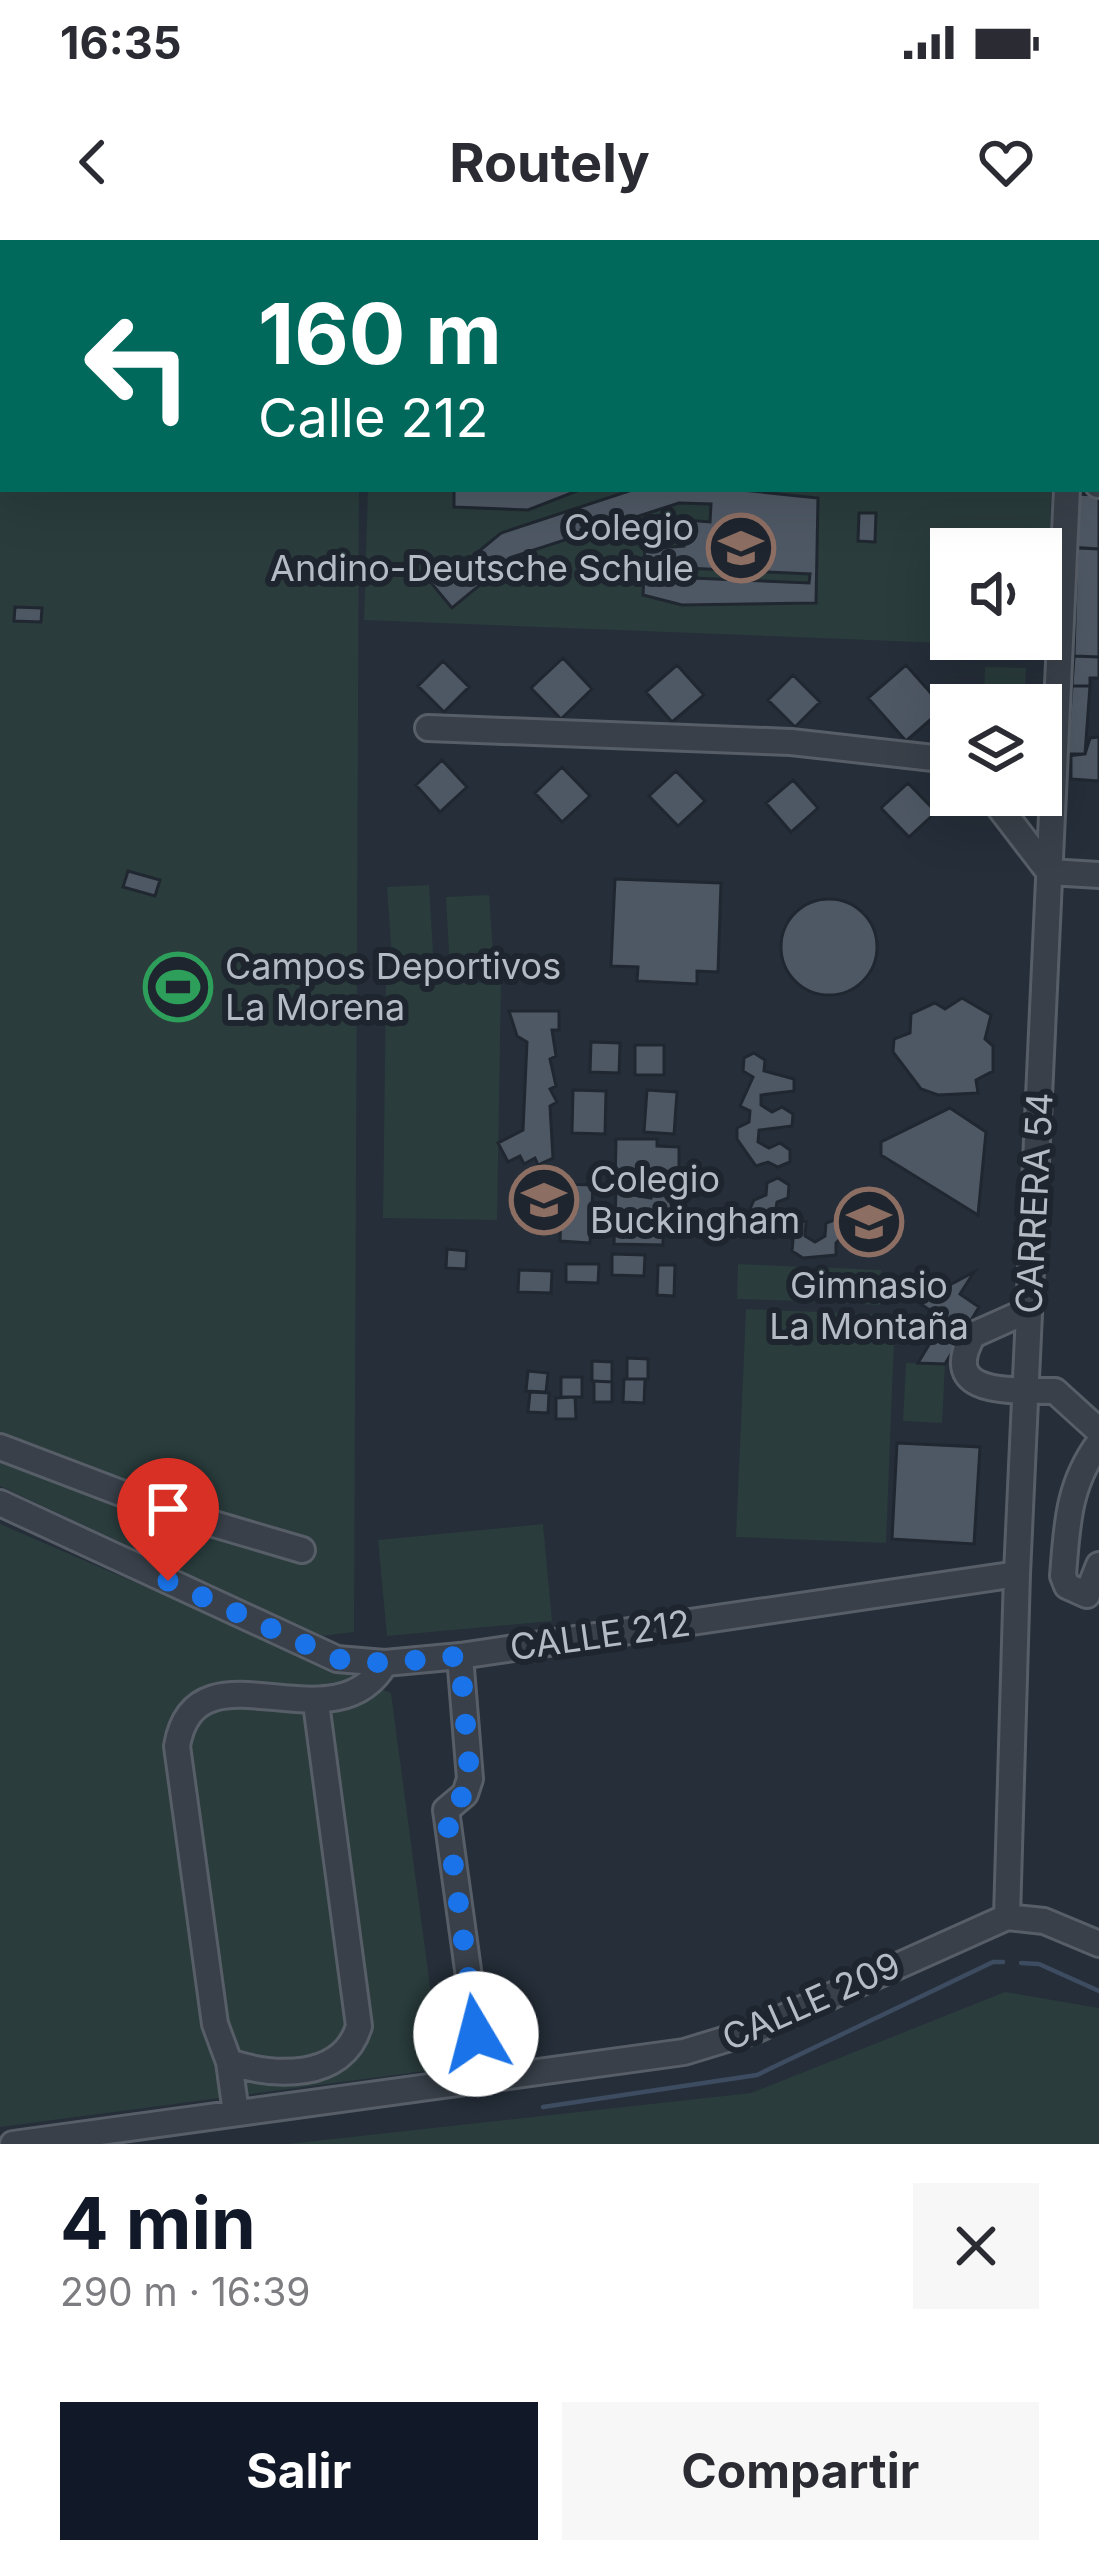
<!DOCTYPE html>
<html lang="es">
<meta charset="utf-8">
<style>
:root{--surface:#fff;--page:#f7f7f7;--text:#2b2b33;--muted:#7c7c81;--accent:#111827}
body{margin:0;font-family:Inter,sans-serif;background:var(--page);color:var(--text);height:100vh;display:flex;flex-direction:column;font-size:45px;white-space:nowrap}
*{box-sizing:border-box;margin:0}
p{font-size:39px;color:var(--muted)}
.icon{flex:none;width:66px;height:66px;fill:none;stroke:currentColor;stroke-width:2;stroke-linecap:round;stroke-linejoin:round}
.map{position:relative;height:1904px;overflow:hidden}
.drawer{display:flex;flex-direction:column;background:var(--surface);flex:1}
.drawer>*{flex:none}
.top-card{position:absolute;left:0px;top:0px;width:1101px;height:252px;box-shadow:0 12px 48px #0002;background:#00695c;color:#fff;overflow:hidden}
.controls{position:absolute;left:930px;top:288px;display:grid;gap:24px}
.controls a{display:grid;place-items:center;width:132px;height:132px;border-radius:0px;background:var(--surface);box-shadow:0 12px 48px #0002;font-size:60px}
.pin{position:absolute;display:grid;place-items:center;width:102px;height:102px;color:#fff;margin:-123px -51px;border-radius:50% 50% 50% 0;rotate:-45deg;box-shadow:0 0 12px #0007}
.pin .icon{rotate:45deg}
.me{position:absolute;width:132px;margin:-66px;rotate:352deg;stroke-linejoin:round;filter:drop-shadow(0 0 9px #0008)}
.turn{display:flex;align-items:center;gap:42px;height:252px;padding:0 60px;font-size:54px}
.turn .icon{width:156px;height:156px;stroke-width:2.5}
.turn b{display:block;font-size:84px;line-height:102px}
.round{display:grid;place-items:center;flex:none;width:126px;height:126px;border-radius:0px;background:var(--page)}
.summary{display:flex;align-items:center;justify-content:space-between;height:204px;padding:0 60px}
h1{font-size:72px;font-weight:700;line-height:90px;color:var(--accent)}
.action{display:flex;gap:24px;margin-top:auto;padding:24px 60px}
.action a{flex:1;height:138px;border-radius:0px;background:var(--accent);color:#fff;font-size:48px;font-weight:700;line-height:138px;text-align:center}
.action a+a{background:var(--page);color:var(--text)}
.status{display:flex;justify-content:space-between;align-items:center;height:84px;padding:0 60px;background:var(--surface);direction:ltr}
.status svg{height:33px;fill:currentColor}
header{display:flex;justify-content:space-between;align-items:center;height:156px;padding:0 60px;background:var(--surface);font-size:54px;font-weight:700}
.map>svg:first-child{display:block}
</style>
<div class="status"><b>16:35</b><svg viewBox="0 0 49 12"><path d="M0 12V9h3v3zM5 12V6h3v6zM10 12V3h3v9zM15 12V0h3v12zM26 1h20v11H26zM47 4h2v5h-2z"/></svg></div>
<header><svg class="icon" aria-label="back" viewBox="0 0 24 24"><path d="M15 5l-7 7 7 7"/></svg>Routely<svg class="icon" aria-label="heart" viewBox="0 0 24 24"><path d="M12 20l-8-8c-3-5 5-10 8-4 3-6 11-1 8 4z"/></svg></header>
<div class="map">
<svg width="1099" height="1904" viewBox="0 0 1099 1904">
<rect width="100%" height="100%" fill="#252e39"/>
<path fill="#2a3c3c" d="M0 118 3 249H359L354 1392 322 1396 0 1246Z
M368 249H1051L1050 290 1036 288 1033 309H951V399H1041V332L1048 333 1046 407 364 380Z
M985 427 1026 428 1024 465H984Z
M429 645 434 729 393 732 387 647Z
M489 655 494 727 450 730 446 657Z
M386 741 501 743 497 980 383 978Z
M738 1024 804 1027 803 1061 737 1059Z
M815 1027 881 1030 880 1065 814 1062Z
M746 1069 895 1075 886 1303 736 1297Z
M906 1123 945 1124 942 1183 903 1181Z
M0 1284 391 1453 441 1829 0 1887Z
M543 1284 552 1381 387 1396 378 1300Z
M1005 1752 1099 1768V1904H287L751 1853Z"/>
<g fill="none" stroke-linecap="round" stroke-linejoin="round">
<path stroke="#3d4c60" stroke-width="4.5" d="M1021 1723 1039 1724 1099 1751
M543 1867 757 1835 993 1722H1003"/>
</g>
<path fill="#4e5864" stroke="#202730" stroke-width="3" d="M456 0H916L456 3Z
M454 249H582L528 270 454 267Z
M635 249H732L818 258 816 363 682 365 643 355 644 336 809 343 810 334 644 326 645 309 684 306 685 280 710 282 711 264 679 263 515 316 452 368 422 332 436 320 449 336 501 293Z
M1072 254 1099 255V309L1070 307Z
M859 273H876L875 302 858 301Z
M1077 308 1099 309V417L1074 416Z
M15 367 42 368 41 382 14 381Z
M1074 416 1099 417V438H1090V446H1072Z
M563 418 592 449 561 479 531 448Z
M443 421 469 447 444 472 418 446Z
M677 425 704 455 672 482 646 452Z
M906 425 944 468 906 501 868 458Z
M793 435 820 462 795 487 768 460Z
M1072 446H1090L1085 514 1067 516Z
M1099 497V541L1071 539V514H1085L1090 498Z
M442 520 467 547 440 572 416 545Z
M562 527 590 556 562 582 535 553Z
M676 531 705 561 678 586 649 556Z
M793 540 818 568 791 592 766 563Z
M908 543 936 572 909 597 881 568Z
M128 631 160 640 155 656 123 647Z
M615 639 721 643 718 732 697 731V744L637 741 638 727 611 726Z
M781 707a48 48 0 1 1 96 0a48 48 0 1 1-96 0Z
M962 758 991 775 985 799 993 806V831L976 840 978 853 938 855 921 849 893 812 894 799 910 793 911 774 935 763 945 769Z
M509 771H559V790H552L556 816 550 819 556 846 550 849 557 862 550 866 553 918 538 925 535 918 524 924 520 916 508 922 498 903 523 890 527 802 517 796Z
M591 802 620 803 619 833 590 832Z
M635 805H664V835H635Z
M754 813 765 820 764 831 794 839V851L761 855V865L772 872 782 867 793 874 792 886 759 890 758 902 769 908 780 903 790 910V922L778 927 768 922 756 926 737 899V888L749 882 750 871 740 866 753 837 743 831 744 818Z
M573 850 606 851 605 894 572 893Z
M647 850 677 852 674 894 644 892Z
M950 868 986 892 978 975 881 915V902Z
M616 899H657V906L679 907V942L615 945Z
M778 938 789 945 788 958 777 962 775 974 806 982 805 996 815 1002 825 996 826 983 838 979 839 966 851 961 862 968 860 980 836 1003V1015L803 1018 792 1011 793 1000 785 994 773 999 763 991 764 980 763 993 751 997 741 989 754 960 766 955 767 943Z
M562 944 593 945 590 1003 560 1001Z
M616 952 651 958 654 952H670L674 994 663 993V1005L614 1004Z
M447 1009 467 1011 466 1029 446 1028Z
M612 1014 645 1015 644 1036 612 1035Z
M566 1024H599L598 1043 566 1042Z
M658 1025H675L674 1056 657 1055Z
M519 1030 552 1031 551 1053 518 1052Z
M974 1032 960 1054 979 1067 945 1124 918 1123 944 1080 918 1062Z
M627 1118 648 1119V1139H627Z
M592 1121 612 1122V1142L592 1141Z
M528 1131 548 1133 546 1152 526 1151Z
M561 1137H582V1157H561Z
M624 1139H645L644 1163 623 1162Z
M594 1141 612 1142V1162H594Z
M530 1152 549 1153 548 1173 528 1172Z
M575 1157 576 1179H556V1158Z
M897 1203 980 1207 974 1304 892 1299Z"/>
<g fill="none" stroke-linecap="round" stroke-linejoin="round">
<defs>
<path id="minor" d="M1074 3V0
M1098 245H1099
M428 488 791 502 951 520
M990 555 1049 632 1099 635
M1029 1070 973 1095C936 1160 1021 1149 1055 1151L1099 1191
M1099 1203C1068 1245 1067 1285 1063 1336L1067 1346 1087 1355 1099 1325
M0 1207 163 1269 302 1310
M0 1263 337 1419 385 1423 460 1416 1017 1334
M460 1416 470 1539 465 1554 446 1570 483 1839
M1007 1677 1017 1334 1067 249
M229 1822C274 1837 343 1841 359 1786L316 1463
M236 1873 229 1822 215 1784 177 1506C196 1396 334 1512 385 1423
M13 1904 684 1812 753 1791 1007 1677 1044 1681 1099 1704"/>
</defs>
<use href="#minor" stroke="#575e67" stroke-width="30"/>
<use href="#minor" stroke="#394049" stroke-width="24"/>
</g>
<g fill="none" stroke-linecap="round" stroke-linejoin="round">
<path stroke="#1a73e8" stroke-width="21" stroke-dasharray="0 37.8" d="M168 1341 337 1419 385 1423 460 1416 470 1539 465 1554 446 1570 476 1794"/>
</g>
<defs>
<symbol id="school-ring" viewBox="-11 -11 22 22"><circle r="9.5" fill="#1e252e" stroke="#8d6e63" stroke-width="1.5"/><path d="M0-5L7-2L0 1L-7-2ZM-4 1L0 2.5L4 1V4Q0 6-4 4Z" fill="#8d6e63"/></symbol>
<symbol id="stadium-ring" viewBox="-11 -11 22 22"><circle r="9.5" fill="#1e252e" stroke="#2e9e5b" stroke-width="1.5"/><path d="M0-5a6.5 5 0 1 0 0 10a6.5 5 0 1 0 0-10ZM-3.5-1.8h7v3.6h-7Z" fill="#2e9e5b"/></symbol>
</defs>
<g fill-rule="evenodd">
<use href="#school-ring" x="703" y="270" width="76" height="76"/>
<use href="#stadium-ring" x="140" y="709" width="76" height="76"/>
<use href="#school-ring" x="506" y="922" width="76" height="76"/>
<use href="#school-ring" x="831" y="944" width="76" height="76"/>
</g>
<g text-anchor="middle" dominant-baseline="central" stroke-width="12" stroke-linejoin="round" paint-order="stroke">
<g font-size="36" fill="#b4bbc5" stroke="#1e252e" text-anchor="start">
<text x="694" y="287" text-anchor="end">Colegio<tspan x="694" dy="41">Andino-Deutsche Schule</tspan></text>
<text x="225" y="726">Campos Deportivos<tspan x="225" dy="41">La Morena</tspan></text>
<text x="590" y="939">Colegio<tspan x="590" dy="41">Buckingham</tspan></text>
<text x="869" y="1045" text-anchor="middle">Gimnasio<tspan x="869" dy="41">La Montaña</tspan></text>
</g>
<g font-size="36" fill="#b4bbc5" stroke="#1e252e">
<text transform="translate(1034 963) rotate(-87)">CARRERA 54</text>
<text transform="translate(600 1395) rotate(-8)">CALLE 212</text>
<text transform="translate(811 1761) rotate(-24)">CALLE 209</text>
</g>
</g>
</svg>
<div class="controls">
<a><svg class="icon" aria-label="sound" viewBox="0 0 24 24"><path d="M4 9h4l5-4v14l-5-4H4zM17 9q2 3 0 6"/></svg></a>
<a><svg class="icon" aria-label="layers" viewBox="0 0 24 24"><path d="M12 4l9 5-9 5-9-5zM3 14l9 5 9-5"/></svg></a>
</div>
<div class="pin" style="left:168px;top:1341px;background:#d93025"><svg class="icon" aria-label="arrive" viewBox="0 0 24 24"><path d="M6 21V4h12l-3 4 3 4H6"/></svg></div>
<svg class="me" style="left:476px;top:1794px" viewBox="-20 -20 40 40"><circle r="19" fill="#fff"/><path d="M0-13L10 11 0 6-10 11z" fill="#1a73e8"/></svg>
<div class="top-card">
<div class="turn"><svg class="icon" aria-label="left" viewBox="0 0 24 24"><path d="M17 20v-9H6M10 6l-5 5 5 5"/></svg><div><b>160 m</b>Calle 212</div></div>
</div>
</div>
<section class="drawer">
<div class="summary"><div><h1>4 min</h1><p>290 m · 16:39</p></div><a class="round"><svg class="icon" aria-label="close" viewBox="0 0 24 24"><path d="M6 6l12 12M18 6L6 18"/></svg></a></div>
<div class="action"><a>Salir</a><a>Compartir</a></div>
</section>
